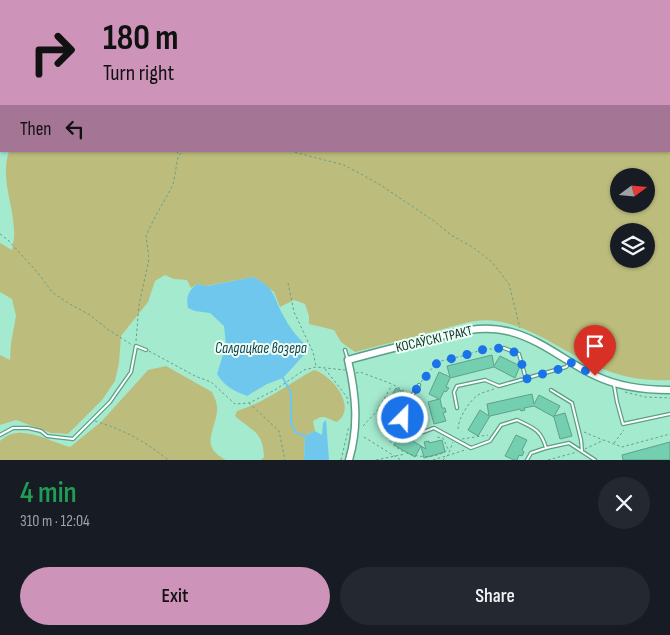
<!DOCTYPE html>
<meta charset="utf-8">
<style>
:root{--surface:#171b24;--page:#242831;--text:#f1f3f6;--muted:#9ea1a6;--accent:#cd93b9}
body{margin:0;font-family:"Sofia Sans Condensed",sans-serif;background:var(--page);color:var(--text);height:100vh;display:flex;flex-direction:column;font-size:19px;white-space:nowrap}
*{box-sizing:border-box;margin:0}
p{font-size:16px;color:var(--muted)}
.icon{flex:none;width:28px;height:28px;fill:none;stroke:currentColor;stroke-width:2;stroke-linecap:round;stroke-linejoin:round}
.map{position:relative;height:460px;overflow:hidden}
.side{display:flex;flex-direction:column;background:var(--surface);flex:1}
.side>*{flex:none}
.top-card{position:absolute;left:0px;top:0px;width:670px;height:152px;box-shadow:0 1px 4px #0004;background:#cd93b9;color:#111;overflow:hidden}
.needle{width:32px;rotate:74deg}
.fabs{position:absolute;left:610px;top:168px;display:grid;gap:10px}
.fabs a{display:grid;place-items:center;width:45px;height:45px;border-radius:50%;background:var(--surface);box-shadow:0 1px 4px #0004;font-size:25px}
.pin{position:absolute;display:grid;place-items:center;width:42px;height:42px;color:#fff;margin:-51px -21px;border-radius:50% 50% 50% 0;rotate:-45deg;box-shadow:0 0 5px #0007}
.pin .icon{rotate:45deg}
.me{position:absolute;width:55px;margin:-28px;rotate:23deg;stroke-linejoin:round;filter:drop-shadow(0 0 4px #0008)}
.turn{display:flex;align-items:center;gap:18px;height:105px;padding:0 20px;font-size:22px}
.turn .icon{width:65px;height:65px;stroke-width:2.5}
.turn b{display:block;font-size:35px;line-height:42px}
.then{display:flex;align-items:center;height:48px;padding:0 20px;background:#0003;gap:10px;font-size:19px}
.round{display:grid;place-items:center;flex:none;width:52px;height:52px;border-radius:26px;background:var(--page)}
.overview{display:flex;align-items:center;justify-content:space-between;height:85px;padding:0 20px}
h1{font-size:30px;font-weight:600;line-height:38px;color:#1e9e55}
.cta{display:flex;gap:10px;margin-top:auto;padding:10px 20px}
.cta a{flex:1;height:58px;border-radius:30px;background:var(--accent);color:#111;font-size:20px;font-weight:600;line-height:58px;text-align:center}
.cta a+a{background:var(--page);color:var(--text)}
.map>svg:first-child{display:block}
</style>
<div class="map">
<svg width="670" height="460" viewBox="0 0 670 460">
<rect width="100%" height="100%" fill="#a4eacf"/>
<path fill="#bcbd7c" fill-rule="evenodd" d="M38 0H670V23L669 1H37Z
M670 41V380C647 381 624 378 603 369 567 355 535 327 496 321 476 318 455 326 436 331 409 338 382 345 355 352L341 342 334 330 309 324V316L305 304 294 300 280 307 274 292 253 277 206 286 197 284 191 288 187 280 174 279 165 275 155 281 148 302 121 336 119 363 115 381 102 400 68 434 51 433 16 420 0 425V355L10 360 11 343 16 316 12 299 0 292V243L12 250C13 243 15 236 14 230 13 203 0 178 9 151H669ZM619 176H646V204H619ZM619 231H646V259H619Z
M166 366 212 392C215 398 218 405 217 412 214 433 200 447 226 460H0V441C20 422 47 441 70 447L101 422 148 370Z
M314 370C332 375 358 407 337 422 326 419 325 413 313 421L315 431 305 436 304 460H261L264 457C263 431 253 432 235 416L237 411C266 402 288 384 314 370Z"/>
<path fill="#70c7ee" d="M253 277C275 287 273 296 283 315 289 326 295 335 304 343V355L283 378 267 384 247 396C234 391 224 386 217 374L226 345 224 326 210 313 195 311 188 308C186 297 188 291 197 284L207 286Z
M326 420 329 460H304L305 436 315 431 322 435 323 423Z"/>
<g fill="none" stroke-linecap="round" stroke-linejoin="round">
<path stroke="#70c7ee" stroke-width="2" d="M283 378 291 393V423L296 433 305 436"/>
</g>
<path fill="#73cfaf" stroke="#5da189" d="M492 355 494 366 500 356 520 366 515 378 494 367 450 378 446 387 449 388 446 392 444 391 440 399 442 408H445L446 412 443 413 446 421 434 424 428 402 439 399 429 394 439 372 450 377 447 366Z
M396 388 407 394 402 401 404 402 402 406H400L395 413 398 422 400 421 401 426H399L401 434 407 438 408 436 412 438 411 440 426 449 424 442 429 441V443L442 440 445 452 424 458 421 446 415 457 394 445 400 435 389 438 383 415 394 412 385 407Z
M532 394 534 404 539 395 560 406 554 416 565 413 572 436 560 439 554 417 534 406 524 408 525 410 521 411 520 409 490 416 478 436 468 430 480 410 489 416 487 404Z
M516 435 527 440 522 450 524 452 522 456 519 455 517 460H514L505 456Z
M670 442V460H623L622 455Z"/>
<g fill="none" stroke-linecap="round" stroke-linejoin="round">
<defs>
<path id="service" d="M504 348 519 354 526 379
M345 350 348 360
M419 385C415 392 405 404 403 412 400 422 414 433 423 432 427 431 431 429 434 428L471 448 490 441 501 425 517 420C534 428 541 430 546 448L569 443 595 460
M614 385 617 402 623 424 670 414
M551 390 572 403 581 440 582 451
M457 408 454 392 457 386 485 380 499 386 566 367 569 364
M0 435 13 428H28L41 431 47 436 73 439 110 402 131 372 136 346 146 350
M527 460 531 453 546 448"/>
<path id="minor" d="M31 1 32 0
M0 45 1 43"/>
<path id="secondary" d="M349 460C359 426 356 395 348 360 370 354 392 348 414 343 446 335 478 323 511 332 542 340 567 363 596 376 619 387 644 390 670 390"/>
</defs>
<use href="#service" stroke="#5a9f86" stroke-width="4.5"/>
<use href="#minor" stroke="#5a9f86" stroke-width="7"/>
<use href="#secondary" stroke="#5a9f86" stroke-width="9"/>
<path stroke="#689d89" stroke-width="1" stroke-dasharray="2.5 2.5" stroke-linecap="butt" d="M112 0 113 1
M177 151 178 156
M290 151 344 165 379 184 434 221 451 235 474 248 492 262 509 284 520 328
M0 234 8 240 38 273 52 292 68 303 90 315 106 328 132 345
M288 283 294 312 313 352 316 366
M136 341 139 305 149 259 146 236 154 219 173 185 178 157 183 151
M149 351 195 376 211 382 235 404 249 403 275 390 304 370 316 367 345 370
M325 369 347 397 348 404
M356 373 360 372 392 384 408 393
M421 382 437 362 462 356 485 349H500
M625 392 645 397 670 398
M249 403 279 431 285 460
M380 408C378 440 402 460 434 456 439 454 444 454 448 449L443 438 436 437
M95 421C124 430 145 441 168 460
M363 426 377 411 392 385
M458 429C458 419 469 401 478 395 483 392 489 391 494 389
M584 432 603 440
M364 437 401 460
M462 439 488 435
M614 443 624 430
M585 449 604 440 622 447 670 434
M341 460 349 426
M376 460 405 454
M433 460 465 450
M443 460 448 455 453 442
M548 460 577 452"/>
<use href="#service" stroke="#fff" stroke-width="2"/>
<use href="#minor" stroke="#fff" stroke-width="4.5"/>
<use href="#secondary" stroke="#fff" stroke-width="6"/>
</g>
<g fill="none" stroke-linecap="round" stroke-linejoin="round">
<path stroke="#1a73e8" stroke-width="9" stroke-dasharray="0 16.2" d="M403 418V412L419 385 438 362 462 356 485 349 504 348 519 354 526 379 566 367 570 362 595 376"/>
</g>
<g text-anchor="middle" dominant-baseline="central" stroke-width="4" stroke-linejoin="round" paint-order="stroke">
<g font-size="14" fill="#112e24" stroke="#ebfff6">
<text transform="translate(434 339) rotate(-13)">КОСАЎСКІ ТРАКТ</text>
</g>
<g font-size="15" font-style="italic" fill="#143c4c" stroke="#ebfff6">
<text x="261" y="348">Салдацкае возера</text>
</g>
</g>
</svg>
<div class="fabs">
<a><svg class="needle" viewBox="-14 -14 28 28"><path d="M0-13l5 13h-10z" fill="#e53935"/><path d="M0 13l5-13h-10z" fill="#9ea1a6"/></svg></a>
<a><svg class="icon" aria-label="layers" viewBox="0 0 24 24"><path d="M12 4l9 5-9 5-9-5zM3 14l9 5 9-5"/></svg></a>
</div>
<div class="pin" style="left:595px;top:376px;background:#d93025"><svg class="icon" aria-label="arrive" viewBox="0 0 24 24"><path d="M6 21V4h12l-3 4 3 4H6"/></svg></div>
<svg class="me" style="left:403px;top:418px" viewBox="-20 -20 40 40"><circle r="17" fill="#1a73e8" stroke="#fff" stroke-width="3"/><path d="M0-11L8 9 0 5-8 9z" fill="#fff"/></svg>
<div class="top-card">
<div class="turn"><svg class="icon" aria-label="right" viewBox="0 0 24 24"><path d="M7 20v-9h11M14 6l5 5-5 5"/></svg><div><b>180 m</b>Turn right</div></div>
<div class="then">Then<svg class="icon" aria-label="left" viewBox="0 0 24 24"><path d="M17 20v-9H6M10 6l-5 5 5 5"/></svg></div>
</div>
</div>
<section class="side">
<div class="overview"><div><h1>4 min</h1><p>310 m · 12:04</p></div><a class="round"><svg class="icon" aria-label="close" viewBox="0 0 24 24"><path d="M6 6l12 12M18 6L6 18"/></svg></a></div>
<div class="cta"><a>Exit</a><a>Share</a></div>
</section>
